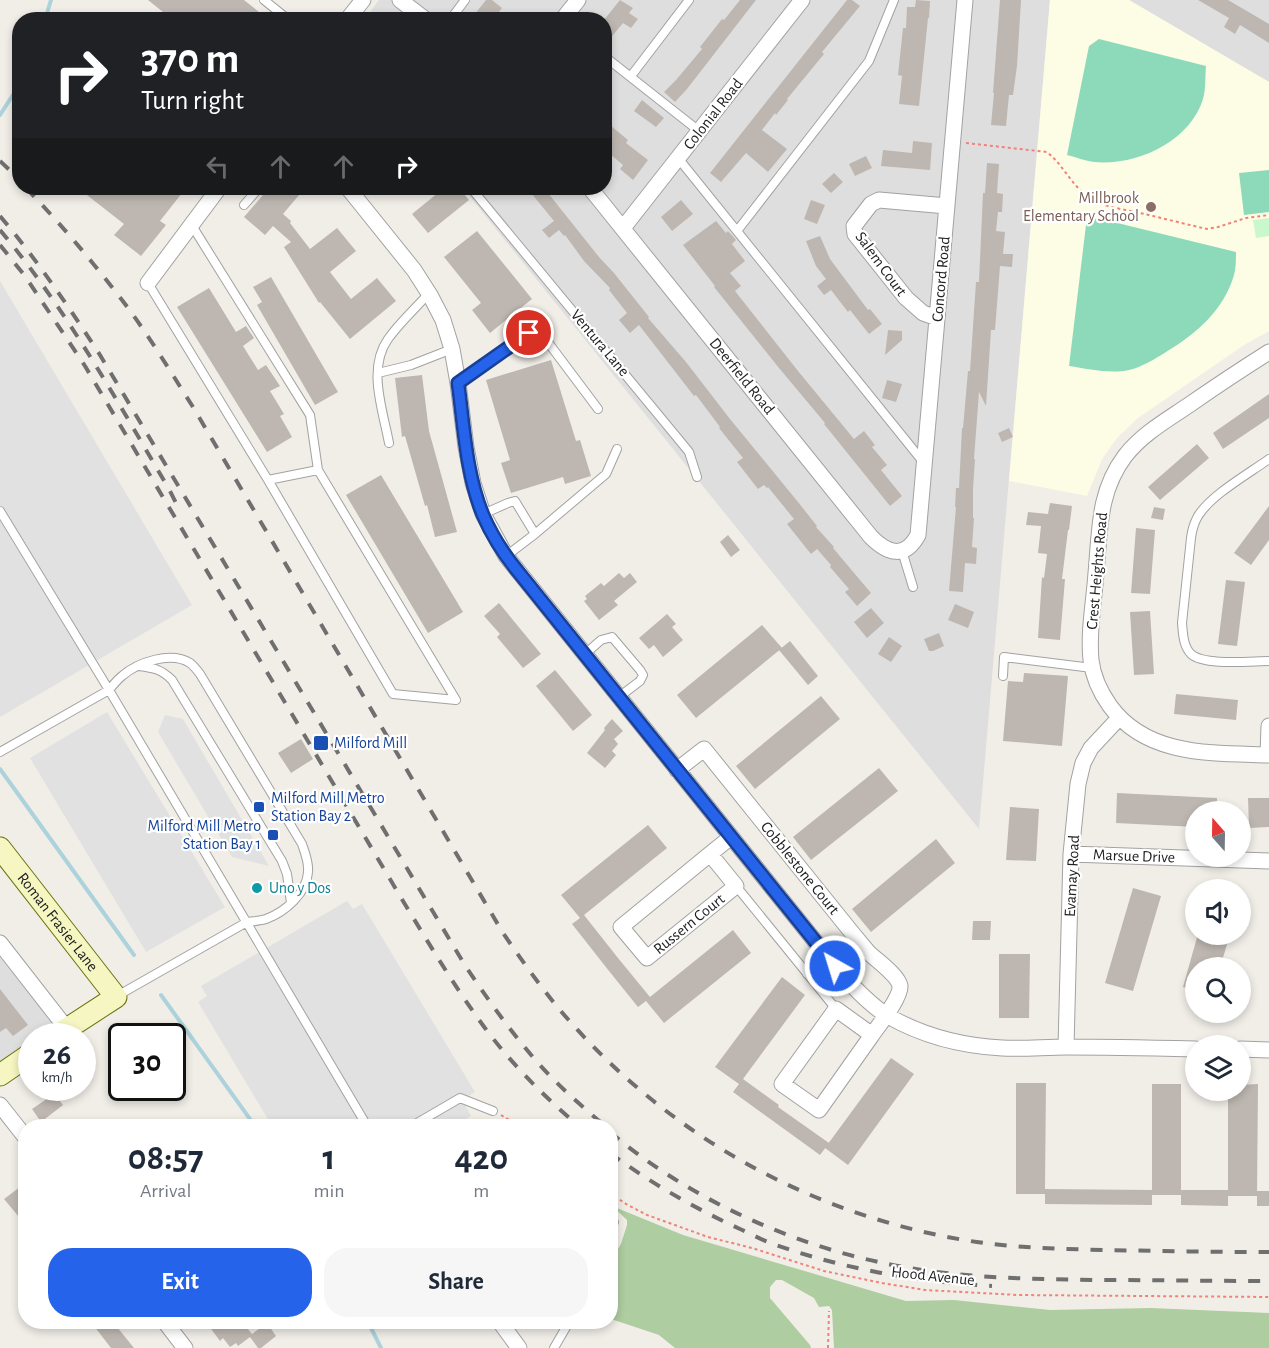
<!DOCTYPE html>
<style>
:root{--surface:#fff;--page:#f6f6f7;--text:#1f2937;--muted:#747a83;--accent:#2563eb}
body{margin:0;font-family:"Alegreya Sans",sans-serif;background:var(--page);color:var(--text);height:100vh;display:flex;flex-direction:column;font-size:22px;white-space:nowrap}
*{box-sizing:border-box;margin:0}
p{font-size:20px;color:var(--muted)}
.icon{flex:none;width:33px;height:33px;fill:none;stroke:currentColor;stroke-width:2;stroke-linecap:round;stroke-linejoin:round}
.map{position:relative;flex:1;overflow:hidden}
.sheet{position:absolute;left:18px;top:1119px;width:600px;height:210px;display:flex;flex-direction:column;background:var(--surface);border-radius:24px;box-shadow:0 3px 9px #0003}
.sheet>*{flex:none}
.top-card{position:absolute;left:12px;top:12px;width:600px;height:183px;border-radius:24px;box-shadow:0 3px 9px #0003;background:#202124;color:#fff;overflow:hidden}
.needle{width:39px;rotate:340deg}
.fabs{position:absolute;left:1185px;top:801px;display:grid;gap:12px}
.fabs a{display:grid;place-items:center;width:66px;height:66px;border-radius:50%;background:var(--surface);box-shadow:0 3px 9px #0003;font-size:30px}
.speed{position:absolute;left:18px;top:1023px;display:flex;gap:12px;font-size:30px;font-weight:700;text-align:center}
.speed>*{display:grid;place-content:center;width:78px;height:78px;border-radius:50%;background:var(--surface);box-shadow:0 3px 9px #0003;line-height:1}
.speed small{font-size:15px;font-weight:400}
.speed .limit{border:3px solid #111;border-radius:9px;background:#fff;color:#111}
.pin{position:absolute;display:grid;place-items:center;width:51px;height:51px;color:#fff;margin:-26px;border:3px solid #fff;border-radius:50%;box-shadow:0 2px 6px #0007}
.me{position:absolute;width:66px;margin:-33px;rotate:321deg;stroke-linejoin:round;filter:drop-shadow(0 0 4px #0008)}
.turn{display:flex;align-items:center;gap:21px;height:126px;padding:0 30px;font-size:27px}
.turn .icon{width:78px;height:78px;stroke-width:2.5}
.turn b{display:block;font-size:42px;line-height:51px}
.lanes{display:flex;align-items:center;height:57px;padding:0 30px;background:#0003;justify-content:center;gap:30px;direction:ltr}
.lanes .off{opacity:.35}
.eta{display:flex;justify-content:space-evenly;align-items:center;height:102px;text-align:center}
.eta b{font-size:36px;font-weight:600;line-height:42px}
.cta{display:flex;gap:12px;margin-top:auto;padding:12px 30px}
.cta a{flex:1;height:69px;border-radius:24px;background:var(--accent);color:#fff;font-size:24px;font-weight:600;line-height:69px;text-align:center}
.cta a+a{background:var(--page);color:var(--text)}
.map>svg:first-child{display:block}
</style>
<div class="map">
<svg width="1269" height="1348" viewBox="0 0 1269 1348">
<rect width="100%" height="100%" fill="#f1eee8"/>
<path fill="#dfdede" d="M379 0H1050L979 829 463 188H604V20H364Z
M1129 0H1269V82Z
M0 952 53 1021 52 1027 49 1032 43 1036H32L31 1044 0 1066Z"/>
<path fill="#fdfde5" d="M1050 0H1129L1269 82V331L1244 345 1138 418 1117 438 1102 459 1087 496 1009 481Z"/>
<path fill="#aecda0" d="M612 1206 683 1235 906 1301 954 1300 1050 1310 1151 1308 1269 1313V1348H834L832 1310 829 1306 819 1307 814 1298 782 1280H776L770 1287V1298L810 1345 811 1348H675L659 1335 611 1319V1260L621 1244 627 1225V1220Z"/>
<path fill="#caf7cc" d="M1269 218V236L1256 238 1253 220Z"/>
<path fill="#8cdaba" d="M1099 39 1206 66C1205 76 1206 89 1203 99 1190 141 1138 166 1094 162 1085 161 1076 157 1067 155L1089 46Z
M1269 170V212L1244 215 1239 173Z
M1097 218 1236 252C1236 259 1236 268 1234 275 1224 310 1196 334 1166 352 1155 359 1142 367 1129 370 1110 374 1088 369 1069 366L1086 225Z"/>
<path fill="#e1e1e1" d="M0 281 192 605 0 717Z
M107 712 225 907 146 952 30 758Z
M165 715 183 719 269 866 232 857 158 732Z
M347 901 353 909 362 904 475 1092 467 1097 466 1107 471 1116 454 1126H272L198 1002 207 996 201 986Z"/>
<g fill="none" stroke-linecap="round" stroke-linejoin="round">
<path stroke="#acd2db" stroke-width="4" d="M45 20 51 0
M0 115 20 84
M0 769 134 955
M161 995 255 1126
M368 1322 381 1348"/>
</g>
<path fill="#beb7b1" d="M148 0H244L269 20H173Z
M486 0H492L502 8 493 20H480L474 15Z
M620 0 633 8 629 13 638 19 631 28 623 23 604 46V20Z
M740 0H756L687 89 675 102 664 92 676 80 702 49 700 47 722 19 724 20Z
M847 0H852L860 6 822 52 824 54 787 99 788 100 776 115 775 113 762 130 787 149 768 172 746 153 721 182 710 173Z
M916 0 930 1 929 18H928L919 106 899 104 902 76 898 75 903 28H906L907 7H915Z
M1000 0H1021L1017 66 1013 95H1009L1006 126 991 125 994 93H993Z
M1198 0H1228L1269 24V43L1240 25 1235 34 1224 27 1229 18Z
M642 100 664 118 656 127 634 111Z
M604 120 628 140 626 143 648 160 633 180 620 169 623 165 604 149Z
M913 141 932 143 930 170 881 166 883 150 912 153Z
M866 156 872 168 855 176 849 164Z
M987 163 999 164 997 193 1003 194 1002 212H998L996 231 1005 232 1003 254H1013L1012 267 1000 266 995 330H991L986 406 979 392 974 459H975L973 489V518H974L972 547 977 548 976 564 965 563 963 592 949 591 956 507H955L956 488H959L962 428H963L968 371H970L976 282H979L983 193H985Z
M834 173 843 182 831 193 822 184Z
M78 188H186L160 221 166 225 141 256 114 235 124 224Z
M269 188H305L283 214 291 221 290 223 310 249 337 228 356 251 330 272 351 299 377 278 396 301 350 339 320 302 319 303 284 247 291 242 273 226 265 235 244 217Z
M444 188H459L469 200 428 233 412 214Z
M527 188H544L599 257 614 273 649 317 648 318 686 362 730 419 798 502 817 526 816 527 834 547 833 548 871 593 857 606 845 592 849 589 830 567 831 565 817 549 811 554 787 524 794 519 768 487 767 488 764 485 758 489 737 462 743 458 719 428 720 427 696 395 694 396 639 325 630 333 619 320 627 313 609 290 610 288 584 261 565 235 564 236 559 230 549 238 542 230 554 221Z
M681 200 693 214 672 231 661 217Z
M811 200 825 205 817 224 804 219Z
M716 221 726 233 728 231 736 240 732 244 745 261 730 273 741 286 735 291 798 371 854 439 864 431 875 445 872 447 887 465 881 470 902 496 890 506 824 424 825 423 779 368 714 287 715 286 683 245Z
M477 231 532 299 490 333 472 310 481 303 444 257Z
M820 236 830 259 868 310 870 309 882 324 869 334 850 310 848 312 831 290 824 295 817 286 826 279 816 266 806 241Z
M271 277 338 392 315 405 257 305 262 302 253 287Z
M209 288 236 332 246 326 254 338 243 346 258 370 266 365 280 386 270 391 284 414 280 416 292 437 267 452 177 307Z
M888 330 902 331V340L885 355Z
M551 360 576 441 580 440 591 476 565 484 563 477 511 493 501 463 510 460 486 380Z
M422 375 429 431 457 532 435 537 427 505 425 506 405 436 402 437 395 378Z
M887 380 902 384 896 402 882 398Z
M1269 394V418L1223 449 1213 433Z
M1009 428 1013 437 1002 442 998 433Z
M1197 444 1209 458 1160 500 1148 487Z
M381 475 463 612 428 633 346 495Z
M1050 503 1072 506 1069 530H1068L1062 579H1065L1060 640 1038 638 1042 577 1044 578 1047 554 1038 553 1041 526 1026 525 1028 512 1048 514Z
M1269 506V540L1251 565 1234 553Z
M1154 507 1165 509 1163 520 1151 518Z
M1136 528 1155 530 1150 594 1131 593Z
M728 535 740 550 731 557 720 542Z
M619 573 624 578 630 573 637 582 614 601 618 605 599 620 584 601 587 599 585 596 601 583 604 586Z
M1226 580 1245 582 1237 646 1218 644Z
M499 603 541 654 523 668 497 637 500 634 484 616Z
M955 604 974 612 968 628 948 620Z
M871 608 884 623 867 638 854 622Z
M1150 611 1154 674 1134 675 1130 612Z
M667 614 676 624 672 627 683 640 663 657 654 645 649 649 639 638Z
M762 625 782 648 696 718 677 695Z
M939 633 944 646 933 651H929L924 639Z
M889 637 902 646 891 662 878 654Z
M790 641 818 676 808 685 779 650Z
M555 670 592 715 573 731 536 686Z
M1024 673 1068 676 1062 746 1003 741 1008 681 1023 682Z
M1176 694 1238 700 1236 720 1174 714Z
M821 696 840 719 755 789 736 766Z
M612 719 623 731 614 739 618 744 612 751 616 755 605 768 587 753 605 730 604 728Z
M301 739 313 759 291 773 278 753Z
M879 768 898 791 811 860 793 837Z
M1117 793 1217 798V812H1196V827L1116 823Z
M1248 798H1269V827L1249 828Z
M1010 807 1039 809 1036 861 1006 860Z
M648 825 667 848 584 915 618 958 650 997 733 930 751 953 664 1023 646 1001 638 1007 609 971 572 924 580 918 561 895Z
M936 839 955 863 871 932 852 909Z
M1133 888 1161 896 1133 991 1105 983Z
M973 921H991L990 940H972Z
M1198 934H1230L1220 968H1196V990L1183 987Z
M999 954H1030L1029 1018H999Z
M782 977 805 995 743 1079 779 1105 778 1107 829 1143 820 1155 733 1092 739 1084 715 1067Z
M0 989 28 1025 13 1036 6 1028 0 1032Z
M891 1058 914 1074 848 1165 825 1148Z
M1016 1083H1046L1045 1189 1152 1190V1205L1045 1204V1194H1016Z
M1152 1084H1181V1194V1190H1228V1090H1240V1085L1258 1084 1257 1196H1228V1206L1181 1205V1195H1152Z
M51 1096 53 1099 56 1096 63 1105 41 1122 32 1109Z
M20 1187 26 1194V1212L19 1217 4 1199Z
M1257 1191H1269V1206H1257Z
M101 1322H113L134 1348H111L94 1326Z
M206 1322H242L252 1334 267 1323 276 1336 261 1348H258L250 1337 238 1346 236 1343 230 1347 223 1338 220 1341Z"/>
<g fill="none" stroke-linecap="round" stroke-linejoin="round">
<defs>
<path id="lane" d="M264 0 289 20
M450 20 465 0
M604 56 699 131
M631 76 689 0
M678 158 924 463
M471 188 680 441 689 452 697 477
M244 205 259 188
M191 224 310 415 318 470 456 700 393 694 268 480
M737 231 869 61 894 0
M148 283 268 480 318 470
M378 373 411 365 452 349
M458 383 529 333H541L598 409
M389 443C383 410 367 369 388 339 400 322 416 308 429 293
M1269 459C1248 474 1211 495 1198 516 1194 523 1192 530 1191 538L1182 623C1183 633 1183 646 1191 654 1204 666 1251 661 1269 661
M0 511 109 690 367 1126
M483 514 508 503 515 501 535 534 506 556
M535 534 606 474 617 449
M902 551 913 587
M584 655 601 640 612 637 640 670 643 675 640 681 619 697
M139 666C154 668 161 669 172 680L282 861 287 874 291 903
M1003 676 1004 657 1092 668
M0 752 109 690C113 685 117 680 122 676 138 662 171 651 190 663 194 666 197 670 200 674L302 844C305 853 309 862 308 872 307 893 285 912 266 919 260 921 253 921 247 922L117 996
M736 886 836 1009
M807 974 827 957
M412 1126 460 1098 493 1111
M610 1230 614 1222
M554 1348 569 1322"/>
<path id="street" d="M400 0 426 20
M347 20 363 0
M562 20 578 0
M348 188 414 270 430 295 443 320 452 349 458 383 466 447 473 483 483 514 506 556 843 976C857 990 871 1006 888 1016 923 1036 963 1046 1002 1048 1024 1049 1045 1047 1067 1047 1110 1047 1153 1048 1196 1049
M590 188 871 537C888 554 905 559 918 535L965 0
M623 228 802 0
M148 283 219 188
M937 318 923 313 906 298 855 234 854 226 871 204 879 200 947 206
M1269 352C1242 369 1215 387 1189 405 1167 420 1142 434 1125 456 1098 492 1100 530 1096 573 1094 602 1088 632 1091 660 1093 677 1100 692 1110 706 1147 757 1213 753 1269 755
M1268 755 1269 726
M677 770 704 749 853 934C858 940 863 946 868 952 876 960 898 975 900 986 901 997 879 1025 872 1035L836 1009 782 1084 819 1110 872 1035
M710 854 621 927 647 958 736 886 710 854 731 837
M1071 854 1269 861
M0 943 67 1029
M1066 1047 1071 854 1078 784 1083 763 1091 748 1119 718
M1240 1049 1269 1050
M0 1105 26 1138
M165 1322 185 1348
M500 1322 519 1348"/>
<g id="secondary">
<path id="s1" d="M0 848 116 997 56 1036"/>
<path d="M0 1075 32 1053"/>
</g>
</defs>
<use href="#lane" stroke="#a2a2a2" stroke-width="10"/>
<use href="#street" stroke="#a2a2a2" stroke-width="17"/>
<use href="#secondary" stroke="#6b730d" stroke-width="23"/>
<path stroke="#f18279" stroke-width="2" stroke-dasharray="3 3" stroke-linecap="butt" d="M966 143 1047 152C1063 165 1071 184 1087 196 1102 207 1122 209 1140 213 1162 218 1185 224 1207 229L1218 227 1246 218 1269 215
M501 1115 519 1126
M610 1193 626 1204 647 1215 708 1237 752 1248 824 1271 882 1283 925 1290 1018 1295 1269 1297
M828 1348 829 1311"/>
<use href="#lane" stroke="#fff" stroke-width="8"/>
<use href="#street" stroke="#fff" stroke-width="15"/>
<use href="#secondary" stroke="#f5f6c1" stroke-width="21"/>
<path stroke="#6f6f6f" stroke-width="4" stroke-dasharray="12 12" stroke-linecap="butt" d="M0 161 20 180
M26 188C60 223 92 261 122 300 148 334 170 371 193 407L503 933C521 959 539 985 560 1010 665 1134 809 1215 970 1241 1015 1248 1060 1249 1106 1250 1160 1251 1215 1252 1269 1252
M0 216C37 260 69 307 100 355L466 967C487 998 508 1028 532 1056 554 1082 579 1104 605 1126
M0 230C67 310 117 401 169 489L179 509
M0 245 25 276 85 366 403 901C428 942 453 984 482 1024 509 1061 543 1096 579 1126
M610 1132C685 1196 787 1243 883 1263 953 1278 1024 1279 1096 1280 1154 1280 1211 1281 1269 1281
M610 1153C651 1183 694 1208 740 1229 751 1234 762 1240 773 1244 844 1269 917 1282 992 1286"/>
</g>
<g fill="none" stroke-linecap="round" stroke-linejoin="round">
<defs>
<path id="route" d="M529 333 458 383C464 427 466 474 483 515 492 536 505 556 520 574L835 966"/>
</defs>
<use href="#route" stroke="#184099" stroke-width="15"/>
<use href="#route" stroke="#2563eb" stroke-width="10"/>
</g>
<circle fill="#8d6e63" stroke="#fff" stroke-width="2" cx="1151" cy="207" r="6"/>
<g fill="#1a4fb4" stroke="#fff" stroke-width="2">
<rect x="313" y="735" width="16" height="16" rx="3"/>
<rect x="253" y="801" width="12" height="12" rx="3"/>
<rect x="267" y="829" width="12" height="12" rx="3"/>
</g>
<circle fill="#0f9aa8" stroke="#fff" stroke-width="2" cx="257" cy="888" r="6"/>
<g text-anchor="middle" dominant-baseline="central" stroke-width="4.5" stroke-linejoin="round" paint-order="stroke">
<g font-size="16" fill="#212121" stroke="#fff">
<text transform="translate(713 114) rotate(-52)">Colonial Road</text>
<text transform="translate(881 264) rotate(54)">Salem Court</text>
<text transform="translate(941 279) rotate(-85)">Concord Road</text>
<text transform="translate(600 343) rotate(50)">Ventura Lane</text>
<text transform="translate(742 376) rotate(51)">Deerfield Road</text>
<text transform="translate(1097 571) rotate(-85)">Crest Heights Road</text>
<text transform="translate(1134 856) rotate(2)">Marsue Drive</text>
<text transform="translate(800 868) rotate(51)">Cobblestone Court</text>
<text transform="translate(1072 876) rotate(-87)">Evamay Road</text>
<text stroke="none"><textPath href="#s1" startOffset="94">Roman Frasier Lane</textPath></text>
<text transform="translate(689 924) rotate(-39)">Russern Court</text>
<text transform="translate(933 1276) rotate(6)">Hood Avenue</text>
</g>
<g font-size="16" fill="#785e54" stroke="#fff" text-anchor="end">
<text x="1139" y="198">Millbrook<tspan x="1139" dy="18">Elementary School</tspan></text>
</g>
<g font-size="16" fill="#164399" stroke="#fff" text-anchor="start">
<text x="334" y="743">Milford Mill</text>
<text x="271" y="798">Milford Mill Metro<tspan x="271" dy="18">Station Bay 2</tspan></text>
<text x="261" y="826" text-anchor="end">Milford Mill Metro<tspan x="261" dy="18">Station Bay 1</tspan></text>
</g>
<g font-size="16" fill="#0d838f" stroke="#fff" text-anchor="start">
<text x="269" y="888">Uno y Dos</text>
</g>
</g>
</svg>
<div class="fabs">
<a><svg class="needle" viewBox="-14 -14 28 28"><path d="M0-13l5 13h-10z" fill="#e53935"/><path d="M0 13l5-13h-10z" fill="#747a83"/></svg></a>
<a><svg class="icon" aria-label="sound" viewBox="0 0 24 24"><path d="M4 9h4l5-4v14l-5-4H4zM17 9q2 3 0 6"/></svg></a>
<a><svg class="icon" aria-label="search" viewBox="0 0 24 24"><circle cx="10" cy="10" r="6"/><path d="M15 15l6 6"/></svg></a>
<a><svg class="icon" aria-label="layers" viewBox="0 0 24 24"><path d="M12 4l9 5-9 5-9-5zM3 14l9 5 9-5"/></svg></a>
</div>
<div class="speed"><div>26<small>km/h</small></div><div class="limit">30</div></div>
<div class="pin" style="left:529px;top:333px;background:#d93025"><svg class="icon" aria-label="arrive" viewBox="0 0 24 24"><path d="M6 21V4h12l-3 4 3 4H6"/></svg></div>
<svg class="me" style="left:835px;top:966px" viewBox="-20 -20 40 40"><circle r="17" fill="#2563eb" stroke="#fff" stroke-width="3"/><path d="M0-11L8 9 0 5-8 9z" fill="#fff"/></svg>
<div class="top-card">
<div class="turn"><svg class="icon" aria-label="right" viewBox="0 0 24 24"><path d="M7 20v-9h11M14 6l5 5-5 5"/></svg><div><b>370 m</b>Turn right</div></div>
<div class="lanes"><svg class="icon off" aria-label="left" viewBox="0 0 24 24"><path d="M17 20v-9H6M10 6l-5 5 5 5"/></svg><svg class="icon off" aria-label="ahead" viewBox="0 0 24 24"><path d="M12 20V5M6 11l6-6 6 6"/></svg><svg class="icon off" aria-label="ahead" viewBox="0 0 24 24"><path d="M12 20V5M6 11l6-6 6 6"/></svg><svg class="icon" aria-label="right" viewBox="0 0 24 24"><path d="M7 20v-9h11M14 6l5 5-5 5"/></svg></div>
</div>
<section class="sheet">
<div class="eta">
<div><b>08:57</b><p>Arrival</p></div>
<div><b>1</b><p>min</p></div>
<div><b>420</b><p>m</p></div>
</div>
<div class="cta"><a>Exit</a><a>Share</a></div>
</section>
</div>
